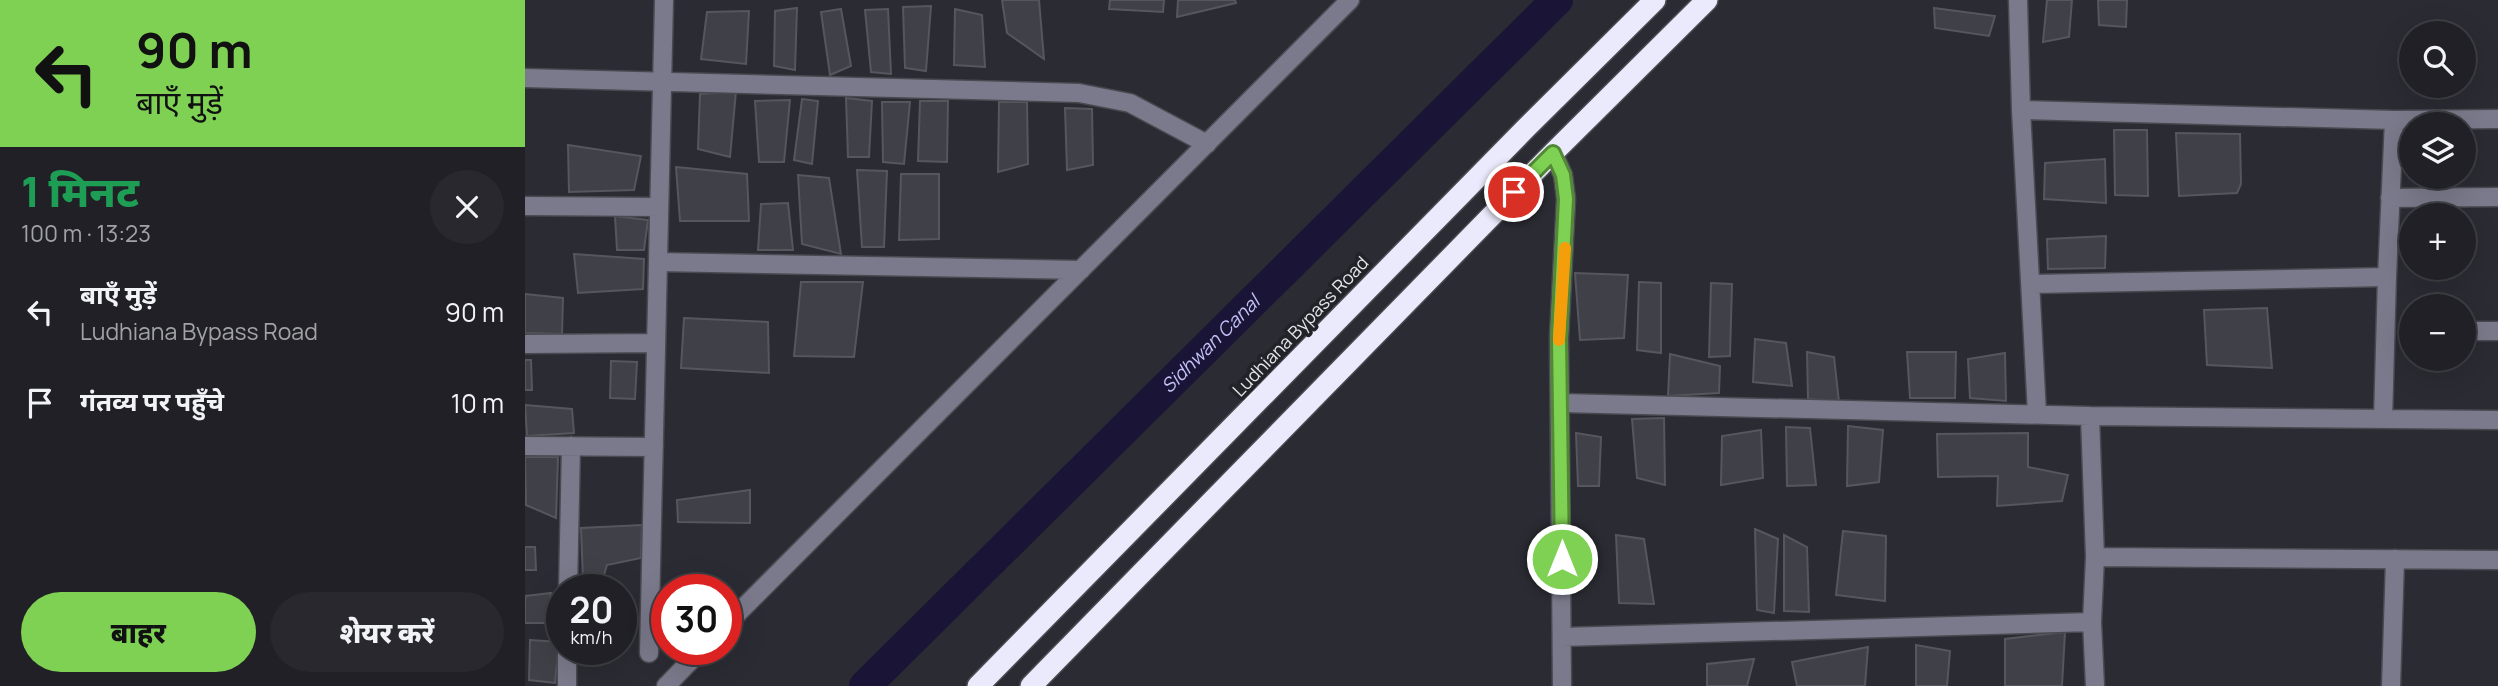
<!DOCTYPE html>
<html lang="hi">
<meta charset="utf-8">
<style>
:root{--surface:#202026;--page:#28282e;--text:#f1f3f6;--muted:#a2a3a7;--line:#3d3e43;--accent:#7ed153}
body{margin:0;font-family:Manrope,"Noto Sans Devanagari",sans-serif;background:var(--page);color:var(--text);height:100vh;display:flex;flex-direction:column;font-size:26px;white-space:nowrap}
*{box-sizing:border-box;margin:0}
p{font-size:23px;color:var(--muted)}
.icon{flex:none;width:38px;height:38px;fill:none;stroke:currentColor;stroke-width:2;stroke-linecap:round;stroke-linejoin:round}
.map{position:relative;flex:1;overflow:hidden}
.side{display:flex;flex-direction:column;background:var(--surface);width:525px}
.side>*{flex:none}
.top-card{background:#7ed153;color:#111;overflow:hidden}
.fabs{position:absolute;left:1874px;top:21px;display:grid;gap:14px}
.fabs a{display:grid;place-items:center;width:77px;height:77px;border-radius:50%;background:var(--surface);box-shadow:0 7px 28px #0002,0 0 0 2px var(--line);font-size:35px}
.speed{position:absolute;left:21px;top:574px;display:flex;gap:14px;font-size:35px;font-weight:700;text-align:center}
.speed>*{display:grid;place-content:center;width:91px;height:91px;border-radius:50%;background:var(--surface);box-shadow:0 7px 28px #0002,0 0 0 2px var(--line);line-height:1}
.speed small{font-size:18px;font-weight:400}
.speed .limit{border:10px solid #d22;background:#fff;color:#111}
.pin{position:absolute;display:grid;place-items:center;width:60px;height:60px;color:#fff;margin:-30px;border:4px solid #fff;border-radius:50%;box-shadow:0 2px 7px #0007}
.me{position:absolute;width:77px;margin:-38px;rotate:0deg;stroke-linejoin:round;filter:drop-shadow(0 0 5px #0008)}
.turn{display:flex;align-items:center;gap:24px;height:147px;padding:0 21px;font-size:32px}
.turn .icon{width:91px;height:91px;stroke-width:2.5}
.turn b{display:block;font-size:49px;line-height:60px}
.round{display:grid;place-items:center;flex:none;width:74px;height:74px;border-radius:37px;background:var(--page)}
.head{display:flex;align-items:center;justify-content:space-between;height:119px;padding:0 21px}
h1{font-size:42px;font-weight:800;line-height:52px;color:#1e9e55}
.action{display:flex;gap:14px;margin-top:auto;padding:14px 21px}
.action a{flex:1;height:80px;border-radius:42px;background:var(--accent);color:#111;font-size:28px;font-weight:800;line-height:80px;text-align:center}
.action a+a{background:var(--page);color:var(--text)}
ul{padding:0;list-style:none}
li{display:flex;align-items:center;gap:21px;height:91px;padding:0 21px}
li div{flex:1}
li b{display:block;font-size:26px}
li em{font-style:normal}
main{display:flex;flex:1;min-height:0}
.map>svg:first-child{display:block}
</style>
<main>
<section class="side">
<div class="top-card">
<div class="turn"><svg class="icon" aria-label="left" viewBox="0 0 24 24"><path d="M17 20v-9H6M10 6l-5 5 5 5"/></svg><div><b>90 m</b>बाएँ मुड़ें</div></div>
</div>
<div class="head"><div><h1>1 मिनट</h1><p>100 m · 13:23</p></div><a class="round"><svg class="icon" aria-label="close" viewBox="0 0 24 24"><path d="M6 6l12 12M18 6L6 18"/></svg></a></div>
<ul>
<li><svg class="icon" aria-label="left" viewBox="0 0 24 24"><path d="M17 20v-9H6M10 6l-5 5 5 5"/></svg><div><b>बाएँ मुड़ें</b><p>Ludhiana Bypass Road</p></div><em>90 m</em></li>
<li><svg class="icon" aria-label="arrive" viewBox="0 0 24 24"><path d="M6 21V4h12l-3 4 3 4H6"/></svg><div><b>गंतव्य पर पहुँचे</b></div><em>10 m</em></li>
</ul>
<div class="action"><a>बाहर</a><a>शेयर करें</a></div>
</section>
<div class="map">
<svg width="1973" height="686" viewBox="0 0 1973 686">
<rect width="100%" height="100%" fill="#2b2b33"/>
<g fill="none" stroke-linecap="round" stroke-linejoin="round">
<path stroke="#1a1536" stroke-width="32" id="s1" d="M340 686 1032 0"/>
</g>
<path fill="#404048" stroke="#56565e" stroke-width="2" d="M477 0H514L519 59 482 33Z
M585 0H639L638 12 584 9Z
M653 0H710L711 3 652 17Z
M1522 0H1547L1544 37 1518 42Z
M1573 0H1602L1601 27 1574 25Z
M406 6 401 71 380 68 378 7Z
M272 8 270 70 249 66 250 11Z
M1409 8 1470 16 1464 36 1410 28Z
M316 9 326 66 305 75 296 12Z
M363 9 366 74 346 72 340 10Z
M430 9 457 15 460 67 429 65Z
M224 11 221 64 176 59 182 12Z
M211 91 205 157 173 149 175 94Z
M321 98 347 101 344 157H323Z
M277 99 293 101 287 164 269 160Z
M265 100 259 162H234L230 101Z
M395 101H423L422 162 393 161Z
M357 102H385L379 164 358 162Z
M474 102H502L503 164 473 172Z
M540 108 567 109 568 165 542 170Z
M1589 130H1622L1623 196 1590 195Z
M1651 133 1715 134 1716 184 1712 193 1654 196Z
M43 145 116 156 109 190 44 192Z
M1580 159 1581 203 1519 199 1520 163Z
M151 167 222 174 224 221H155Z
M332 170 362 171 359 247H337Z
M376 174H414V239L374 240Z
M273 175 304 178 316 254 277 244Z
M263 203 268 250H233L236 204Z
M90 216 123 220 119 250H92Z
M1581 236 1580 268 1523 269 1522 239Z
M49 254 119 259 118 289 53 293Z
M1050 273 1103 275 1099 338 1055 340Z
M276 282H338L329 357 269 356Z
M1114 282 1136 283V353L1112 350Z
M1186 283 1207 284 1205 356 1184 357Z
M0 294 38 298 37 334 0 333Z
M1742 308 1747 368 1682 365 1679 310Z
M159 318 243 322 244 373 156 368Z
M1230 339 1261 343 1267 386 1228 382Z
M1282 352 1309 357 1314 402 1283 399Z
M1382 352H1431L1430 398H1385Z
M1480 353 1481 401 1445 398 1443 359Z
M1145 354 1195 366 1194 393 1143 396Z
M0 360H6L7 390H0Z
M86 361 112 362 110 399 85 398Z
M0 405 47 409 49 433 2 436Z
M1139 418 1140 485 1112 478 1107 419Z
M1323 426 1358 430 1354 482 1322 486Z
M1261 427 1285 428 1291 485 1262 486Z
M1236 430 1238 478 1196 485 1197 436Z
M1051 433 1076 437 1074 486H1053Z
M1503 433V467L1543 475 1537 501 1472 506 1473 476 1413 477 1412 434Z
M0 457H33L31 518 1 505Z
M225 490V523L153 522 152 500Z
M117 525 116 558 82 565 78 578 58 580 56 528Z
M1230 529 1253 539 1249 613 1232 610Z
M1318 531 1361 536 1360 601 1311 595Z
M1091 535 1119 539 1129 604 1094 603Z
M1259 535 1282 547 1284 612 1259 611Z
M0 547H10L11 570H0Z
M26 593 22 623H0V596Z
M1540 632 1537 686H1480V639Z
M5 640 34 642 30 683 4 680Z
M1391 645 1425 651 1422 686H1391Z
M1343 647 1340 686H1272L1267 662Z
M1229 659 1222 686H1182V664Z"/>
<g fill="none" stroke-linecap="round" stroke-linejoin="round">
<defs>
<path id="minor" d="M1493 0 1496 110 1512 414
M0 78 554 93 605 103 682 144
M1496 110 1869 120 1862 277 1506 284
M1869 120 1973 119
M1028 153 1038 175 1041 199 1034 338 1037 686
M1865 198 1973 197
M0 206 134 207
M133 262 556 270
M1939 331H1973
M0 344 131 343
M1036 403 1565 416
M1858 419 1862 277
M0 446 129 447
M1570 557 1973 560
M43 590 46 446
M201 625 825 0
M1037 637 1567 622
M124 653 139 0
M42 686V649
M141 686 177 649
M1570 686 1567 622 1570 557 1565 416 1973 420
M1866 686 1870 559"/>
<path id="highway" d="M453 686 1001 128 1130 0
M506 686 1028 153 1182 0"/>
</defs>
<use href="#minor" stroke="#494950" stroke-width="21"/>
<use href="#highway" stroke="#494950" stroke-width="24"/>
<use href="#minor" stroke="#7a7a8c" stroke-width="18"/>
<use href="#highway" stroke="#eaeafc" stroke-width="21"/>
</g>
<g fill="none" stroke-linecap="round" stroke-linejoin="round">
<defs>
<path id="route" d="M989 192 1028 153 1038 175 1041 199 1034 338 1037 559"/>
</defs>
<use href="#route" stroke="#528836" stroke-width="18"/>
<use href="#route" stroke="#7ed153" stroke-width="12"/>
<path stroke="#f59e0b" stroke-width="12" d="M1034 340 1040 248"/>
</g>
<g text-anchor="middle" dominant-baseline="central" stroke-width="7" stroke-linejoin="round" paint-order="stroke">
<g font-size="18" fill="#e5e5ea" stroke="#222229">
<text transform="translate(775 326) rotate(-46)">Ludhiana Bypass Road</text>
</g>
<g font-size="19" font-style="italic" fill="#c3c1f6" stroke="#222229">
<text stroke="none"><textPath href="#s1" startOffset="486">Sidhwan Canal</textPath></text>
</g>
</g>
</svg>
<div class="fabs">
<a><svg class="icon" aria-label="search" viewBox="0 0 24 24"><circle cx="10" cy="10" r="6"/><path d="M15 15l6 6"/></svg></a>
<a><svg class="icon" aria-label="layers" viewBox="0 0 24 24"><path d="M12 4l9 5-9 5-9-5zM3 14l9 5 9-5"/></svg></a>
<a>+</a>
<a>−</a>
</div>
<div class="speed"><div>20<small>km/h</small></div><div class="limit">30</div></div>
<div class="pin" style="left:989px;top:192px;background:#d93025"><svg class="icon" aria-label="arrive" viewBox="0 0 24 24"><path d="M6 21V4h12l-3 4 3 4H6"/></svg></div>
<svg class="me" style="left:1037px;top:559px" viewBox="-20 -20 40 40"><circle r="17" fill="#7ed153" stroke="#fff" stroke-width="3"/><path d="M0-11L8 9 0 5-8 9z" fill="#fff"/></svg>
</div>
</main>
